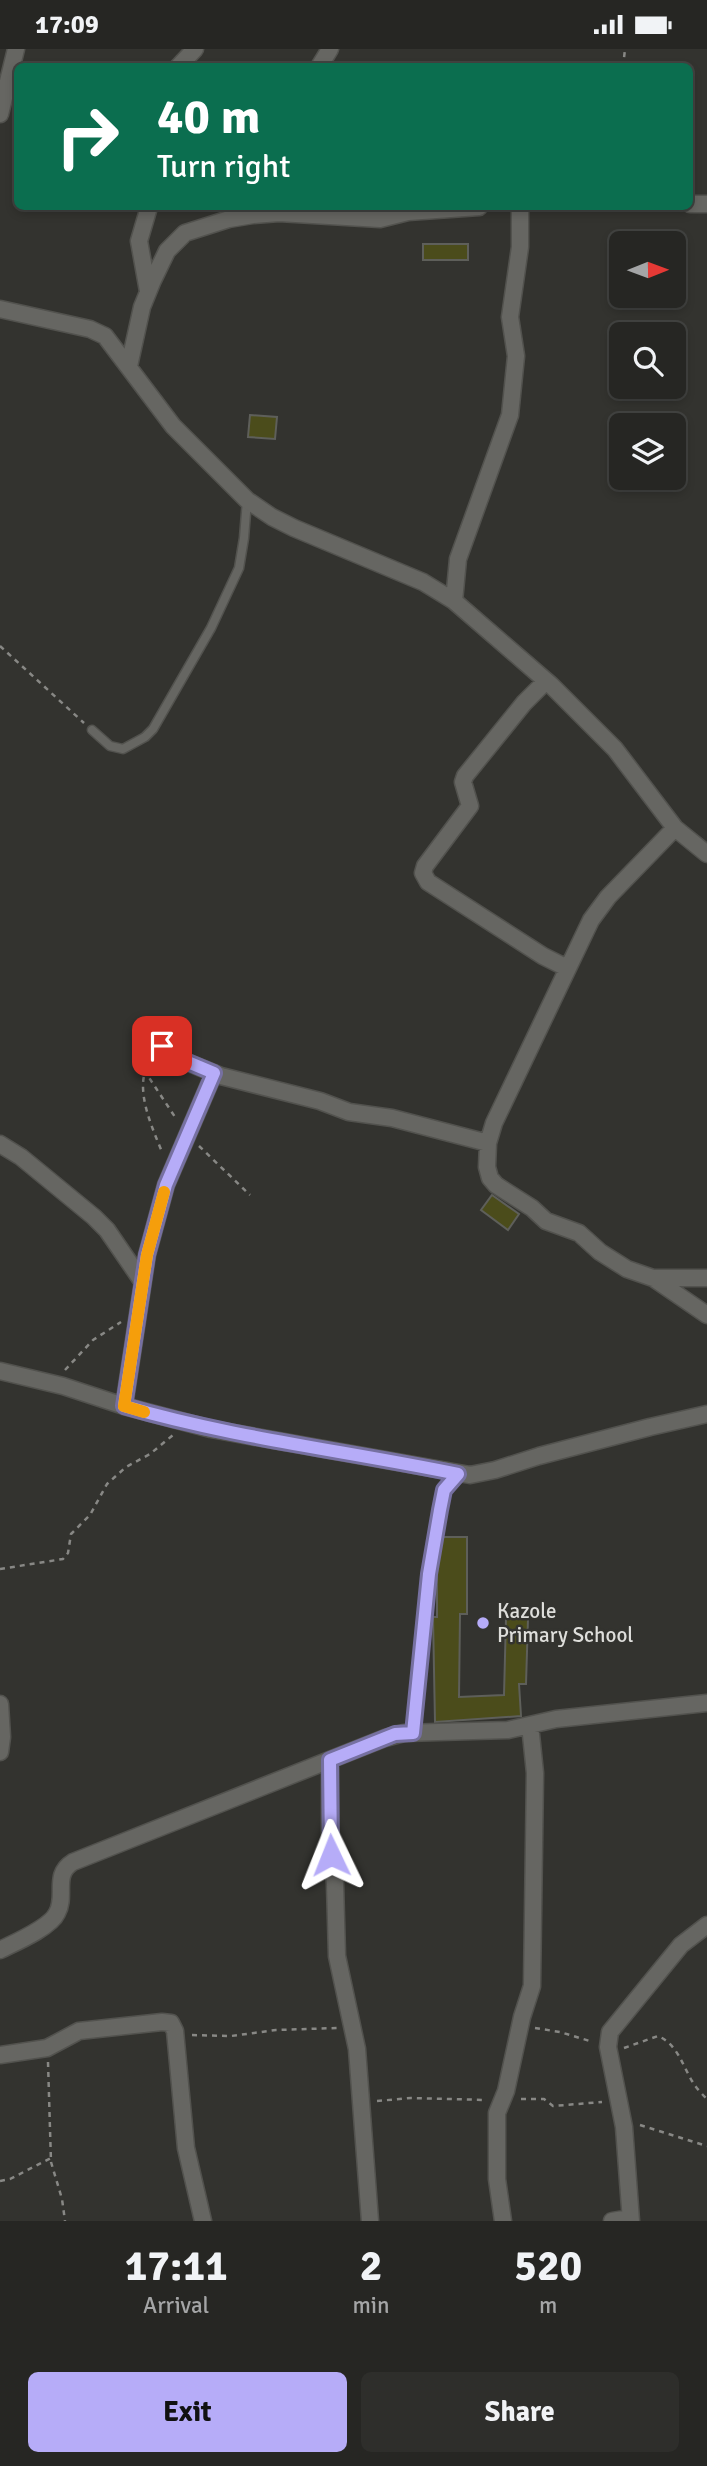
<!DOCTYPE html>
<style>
:root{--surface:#262623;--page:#2e2e2b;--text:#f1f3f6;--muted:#a4a5a6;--line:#424341;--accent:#b6acf8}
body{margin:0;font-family:Signika,sans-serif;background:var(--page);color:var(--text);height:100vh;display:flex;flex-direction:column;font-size:26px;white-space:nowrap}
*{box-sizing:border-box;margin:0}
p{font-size:23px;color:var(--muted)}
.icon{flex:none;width:38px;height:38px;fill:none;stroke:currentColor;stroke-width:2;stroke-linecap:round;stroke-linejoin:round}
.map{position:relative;height:2172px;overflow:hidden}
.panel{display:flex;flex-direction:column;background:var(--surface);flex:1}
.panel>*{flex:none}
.hud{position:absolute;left:14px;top:14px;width:679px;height:147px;border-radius:10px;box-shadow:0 4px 10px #0003,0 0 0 2px var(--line);background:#0b6e4f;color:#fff;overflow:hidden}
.needle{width:46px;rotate:89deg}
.controls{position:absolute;left:609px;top:182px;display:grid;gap:14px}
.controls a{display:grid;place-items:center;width:77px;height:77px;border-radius:10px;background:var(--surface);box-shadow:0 4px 10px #0003,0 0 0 2px var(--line);font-size:35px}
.pin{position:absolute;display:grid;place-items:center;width:60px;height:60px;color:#fff;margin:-30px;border-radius:14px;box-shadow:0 4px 10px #0006}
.me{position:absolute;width:77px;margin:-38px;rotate:358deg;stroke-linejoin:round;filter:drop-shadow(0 0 5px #0008)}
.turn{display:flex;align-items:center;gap:24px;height:147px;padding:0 28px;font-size:32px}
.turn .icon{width:91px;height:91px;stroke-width:2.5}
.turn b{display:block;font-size:49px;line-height:60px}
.eta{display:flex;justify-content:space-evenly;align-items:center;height:119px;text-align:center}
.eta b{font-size:42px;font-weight:800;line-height:49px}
.primary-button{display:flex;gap:14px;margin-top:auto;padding:14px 28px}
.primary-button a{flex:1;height:80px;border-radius:10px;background:var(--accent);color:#111;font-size:28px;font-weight:800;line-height:80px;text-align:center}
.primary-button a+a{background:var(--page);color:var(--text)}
.status{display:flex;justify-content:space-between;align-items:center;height:49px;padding:0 35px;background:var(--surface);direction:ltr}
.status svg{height:19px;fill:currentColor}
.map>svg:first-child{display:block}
</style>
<div class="status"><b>17:09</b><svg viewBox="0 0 49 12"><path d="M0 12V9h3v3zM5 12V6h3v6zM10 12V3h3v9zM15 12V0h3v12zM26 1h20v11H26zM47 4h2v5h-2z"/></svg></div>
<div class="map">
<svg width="707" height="2172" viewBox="0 0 707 2172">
<rect width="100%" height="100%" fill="#33332f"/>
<path fill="#4b4c1b" stroke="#5e5f5a" stroke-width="2" d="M423 195H468V211H423Z
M250 366 277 368 275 390 248 388Z
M492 1146 519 1165 508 1181 481 1161Z
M442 1488H467V1565H460L459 1648 504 1646 506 1569 528 1570 526 1635H519L521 1667 435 1673 433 1568H437V1517Z"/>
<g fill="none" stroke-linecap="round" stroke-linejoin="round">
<defs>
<path id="service" d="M92 681 110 697 123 700 145 688 153 680 211 579 239 519 244 489 247 451
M413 1684 429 1525 444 1441 458 1425"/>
<path id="minor" d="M178 18 195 0
M319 18 330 0
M0 65 16 0
M690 155H707
M148 242 139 192 149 158
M0 260 90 280 105 287 173 377 247 451 272 468 294 479 423 533 454 552 551 636 615 700 675 779 707 805
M129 317 142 258 153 231 167 202 185 184 229 170 253 166 279 164 380 170 408 163 479 158
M454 552 458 510 510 366 516 307 510 268 520 198V158
M546 632 524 654 465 727 463 733 470 757 425 817 423 824 428 833 543 907 567 919
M675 779 608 848 591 871 494 1074 488 1094 487 1118 490 1129 496 1136 532 1159 546 1172 579 1184 600 1203 627 1220 653 1229 707 1266
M147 986 182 1011 221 1027 320 1052 349 1063 392 1069 488 1094
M0 1095 21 1108 94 1168 107 1181 142 1232
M653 1229H707
M0 1322 63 1337 124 1357 211 1380 470 1426 495 1421 539 1407 650 1378 707 1365
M124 1357 147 1206 166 1136 214 1024
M0 1655 2 1688 0 1703
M330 1711V1784L335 1835 337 1907 357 2000 370 2172
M0 1901C14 1894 50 1879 57 1864 67 1846 52 1826 73 1813L385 1689 404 1684 508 1681 556 1670 707 1654
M0 2006 47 1999 79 1982 162 1973 171 1974 175 1982 186 2099 203 2172
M503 2172 497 2130V2064L506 2042 522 1968 532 1937 535 1724 530 1676
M612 2172 630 2169
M631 2172 624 2078 608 1998 610 1983 681 1896 707 1876"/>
</defs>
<use href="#service" stroke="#52524e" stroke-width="11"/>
<use href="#minor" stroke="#52524e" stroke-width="19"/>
<path stroke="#888885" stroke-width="2.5" stroke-dasharray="5 5" stroke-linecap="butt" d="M623 18 625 0
M0 597 84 674
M152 1010C131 1034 152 1078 162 1103
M144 1021 177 1071
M199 1097 250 1146
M65 1321 93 1291 121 1273
M0 1520 63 1510 68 1504 71 1485 90 1466 107 1435 126 1418 150 1405 173 1386
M535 1979 560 1983 593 1993
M192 1986 231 1987 276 1981 338 1979
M624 1999 658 1987C677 1995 682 2015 692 2032 696 2039 702 2045 707 2050
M48 2013 51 2113 62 2150 65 2172
M521 2050H544L553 2057 602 2053
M377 2052 411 2049 486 2051
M640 2076 707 2097
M0 2132 10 2130 51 2109"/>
<use href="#service" stroke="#666662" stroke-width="8"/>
<use href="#minor" stroke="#666662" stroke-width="16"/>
</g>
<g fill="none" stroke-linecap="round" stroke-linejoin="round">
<defs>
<path id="route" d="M162 997 183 1011 214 1024 166 1136 147 1206 124 1357C233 1389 347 1402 458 1425L444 1441 440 1461 429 1525 413 1684 395 1685 330 1711 331 1806"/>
</defs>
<use href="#route" stroke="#7670a1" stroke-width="18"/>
<use href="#route" stroke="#b6acf8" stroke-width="12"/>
<path stroke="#f59e0b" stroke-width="12" d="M144 1363 124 1357 147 1206 164 1143"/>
</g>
<circle fill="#b6acf8" stroke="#33332f" stroke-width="2.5" cx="483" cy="1574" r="7"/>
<g text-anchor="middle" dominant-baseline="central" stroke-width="5" stroke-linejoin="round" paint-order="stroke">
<g font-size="21" fill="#dededb" stroke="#33332f" text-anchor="start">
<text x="497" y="1562">Kazole<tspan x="497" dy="24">Primary School</tspan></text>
</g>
</g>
</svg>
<div class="controls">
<a><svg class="needle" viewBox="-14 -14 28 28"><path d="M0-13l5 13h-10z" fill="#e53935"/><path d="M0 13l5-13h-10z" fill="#a4a5a6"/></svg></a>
<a><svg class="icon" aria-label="search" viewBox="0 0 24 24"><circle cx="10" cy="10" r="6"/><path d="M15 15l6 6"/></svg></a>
<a><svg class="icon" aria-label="layers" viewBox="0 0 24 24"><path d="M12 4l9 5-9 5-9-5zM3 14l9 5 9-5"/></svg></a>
</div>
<div class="pin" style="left:162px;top:997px;background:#d93025"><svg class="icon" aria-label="arrive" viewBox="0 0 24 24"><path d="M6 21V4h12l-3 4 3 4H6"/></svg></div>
<svg class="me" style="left:331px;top:1806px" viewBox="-20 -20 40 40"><path d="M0-17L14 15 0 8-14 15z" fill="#b6acf8" stroke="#fff" stroke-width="4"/></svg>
<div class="hud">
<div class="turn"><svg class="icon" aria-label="right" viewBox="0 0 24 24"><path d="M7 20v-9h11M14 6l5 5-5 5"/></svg><div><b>40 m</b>Turn right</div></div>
</div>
</div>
<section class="panel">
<div class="eta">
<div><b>17:11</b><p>Arrival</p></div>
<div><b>2</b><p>min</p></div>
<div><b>520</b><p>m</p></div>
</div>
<div class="primary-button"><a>Exit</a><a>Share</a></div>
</section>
